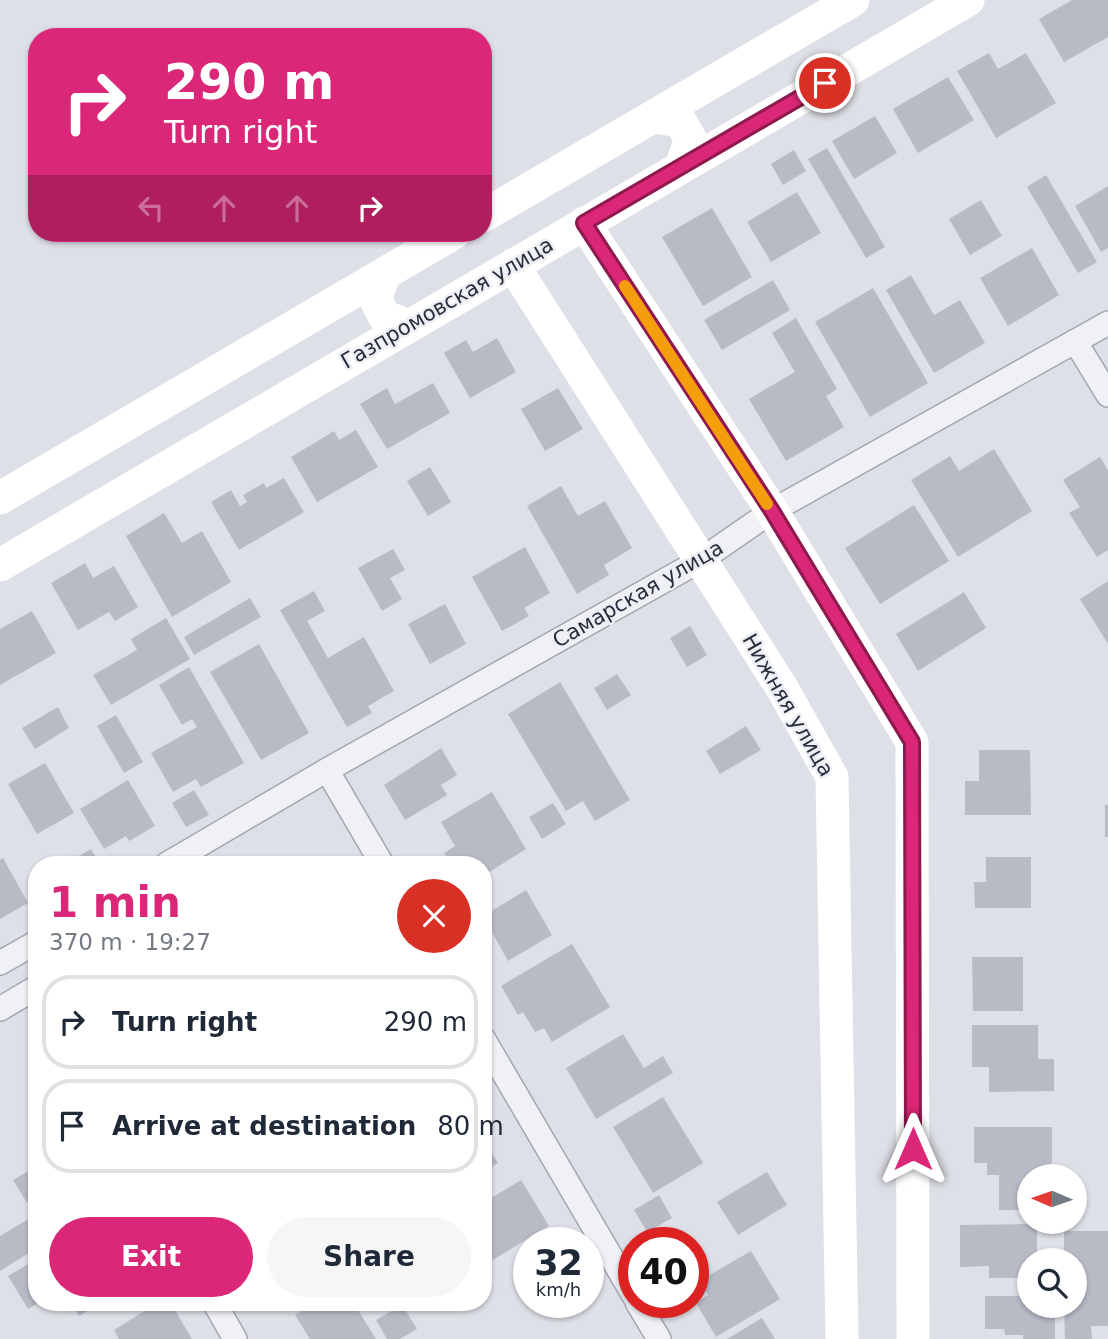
<!DOCTYPE html>
<meta charset="utf-8">
<style>
:root{--surface:#fff;--page:#f6f6f7;--text:#1f2937;--muted:#747a83;--line:#e0e1e3;--accent:#db2777}
body{margin:0;font-family:"DejaVu Sans",sans-serif;background:var(--page);color:var(--text);height:100vh;display:flex;flex-direction:column;font-size:26px;white-space:nowrap}
*{box-sizing:border-box;margin:0}
p{font-size:23px;color:var(--muted)}
.icon{flex:none;width:38px;height:38px;fill:none;stroke:currentColor;stroke-width:2;stroke-linecap:round;stroke-linejoin:round}
.map{position:relative;flex:1;overflow:hidden}
.sheet{position:absolute;left:28px;top:856px;width:464px;height:455px;display:flex;flex-direction:column;background:var(--surface);border-radius:28px;box-shadow:0 2px 5px #0004}
.sheet>*{flex:none}
.hud{position:absolute;left:28px;top:28px;width:464px;height:214px;border-radius:28px;box-shadow:0 2px 5px #0004;background:#db2777;color:#fff;overflow:hidden}
.needle{width:46px;rotate:272deg}
.fabs{position:absolute;left:1017px;top:1164px;display:grid;gap:14px}
.fabs a{display:grid;place-items:center;width:70px;height:70px;border-radius:50%;background:var(--surface);box-shadow:0 2px 5px #0004;font-size:35px}
.speed{position:absolute;left:513px;top:1227px;display:flex;gap:14px;font-size:35px;font-weight:700;text-align:center}
.speed>*{display:grid;place-content:center;width:91px;height:91px;border-radius:50%;background:var(--surface);box-shadow:0 2px 5px #0004;line-height:1}
.speed small{font-size:18px;font-weight:400}
.speed .limit{border:10px solid #d22;background:#fff;color:#111}
.pin{position:absolute;display:grid;place-items:center;width:60px;height:60px;color:#fff;margin:-30px;border:4px solid #fff;border-radius:50%;box-shadow:0 2px 7px #0007}
.me{position:absolute;width:77px;margin:-38px;rotate:0deg;stroke-linejoin:round;filter:drop-shadow(0 0 5px #0008)}
.turn{display:flex;align-items:center;gap:24px;height:147px;padding:0 21px;font-size:32px}
.turn .icon{width:91px;height:91px;stroke-width:2.5}
.turn b{display:block;font-size:49px;line-height:60px}
.lanes{display:flex;align-items:center;height:66px;padding:0 21px;background:#0003;justify-content:center;gap:35px;direction:ltr}
.lanes .off{opacity:.35}
.round{display:grid;place-items:center;flex:none;width:74px;height:74px;border-radius:37px;background:var(--page)}
.headline{display:flex;align-items:center;justify-content:space-between;height:119px;padding:0 21px}
h1{font-size:42px;font-weight:800;line-height:52px;color:var(--accent)}
.button{display:flex;gap:14px;margin-top:auto;padding:14px 21px}
.button a{flex:1;height:80px;border-radius:42px;background:var(--accent);color:#fff;font-size:28px;font-weight:800;line-height:80px;text-align:center}
.button a+a{background:var(--page);color:var(--text)}
ul{padding:0;list-style:none}
li{display:flex;align-items:center;gap:21px;height:94px;margin:0 14px 10px;padding:0 7px;border:4px solid var(--line);border-radius:28px}
li div{flex:1}
li b{display:block;font-size:26px}
li em{font-style:normal}
.map>svg:first-child{display:block}
</style>
<div class="map">
<svg width="1108" height="1339" viewBox="0 0 1108 1339">
<rect width="100%" height="100%" fill="#dee0e7"/>
<path fill="#b8bbc6" d="M1072 0H1108V37L1064 62 1039 19Z
M989 53 998 69 1026 53 1056 103 996 138 957 71Z
M948 77 974 120 918 153 893 109Z
M875 116 897 153 854 179 832 141Z
M827 148 885 247 866 258 808 159Z
M794 150 806 171 783 185 771 164Z
M1046 175 1097 262 1078 273 1027 187Z
M1108 186V248L1101 252 1075 206Z
M797 192 821 233 771 262 747 222Z
M981 200 1002 236 970 255 949 219Z
M712 208 752 277 703 306 662 237Z
M1032 248 1059 295 1008 326 980 278Z
M911 275 934 315 960 300 985 343 934 373 886 290Z
M773 280 790 310 722 350 704 320Z
M873 288 928 383 870 417 815 322Z
M796 318 837 389 826 396 844 427 786 461 749 399 795 372 772 333Z
M497 338 516 372 470 398 444 353 466 340 473 352Z
M433 383 450 413 387 449 360 404 387 388 395 404Z
M558 388 583 429 545 451 521 409Z
M356 430 378 467 317 502 291 457 334 431 339 440Z
M994 449 1032 511 958 557 911 480 950 456 959 471Z
M1100 457 1108 470V550L1097 557 1069 513 1080 507 1063 480Z
M430 467 451 502 428 516 407 481Z
M284 478 304 512 239 550 211 502 231 490 240 506 247 502 243 495 264 483 266 488Z
M561 486 578 516 605 501 632 548 604 565 609 575 577 594 527 506Z
M914 505 949 561 880 604 845 548Z
M164 513 182 543 202 531 231 582 172 617 126 536Z
M525 547 550 593 524 608 529 616 502 631 472 577Z
M393 549 405 570 390 578 402 599 382 611 358 568Z
M85 563 93 578 114 566 138 607 115 621 109 612 78 630 51 583Z
M1108 581V644L1080 599Z
M314 591 325 611 307 621 328 658 364 637 394 691 368 706 372 713 347 727 280 610Z
M964 592 986 628 918 671 896 634Z
M250 598 261 617 194 655 184 637Z
M445 604 466 644 430 664 408 624Z
M32 611 56 653 0 685V629Z
M166 618 190 659 111 705 93 675 137 650 131 639Z
M690 626 707 655 687 667 670 638Z
M259 644 309 733 261 760 210 672Z
M189 667 244 763 201 787 196 779 173 792 151 753 197 727 192 719 182 725 159 685Z
M617 674 631 695 607 710 594 688Z
M560 682 630 800 595 821 583 801 566 811 508 714Z
M58 707 69 728 35 749 22 728Z
M116 715 143 762 124 773 97 726Z
M746 726 761 750 720 774 706 751Z
M441 748 457 775 441 785 447 795 405 820 384 785Z
M979 750H1030L1031 815H965V781H979Z
M45 763 74 813 37 834 8 784Z
M128 780 155 826 129 841 126 836 104 849 80 809Z
M194 790 209 815 186 827 172 803Z
M492 792 526 849 483 876V864H451L444 853 455 846 441 822Z
M553 803 566 824 542 839 529 817Z
M1105 805H1108V837H1105Z
M91 849 100 864H65Z
M986 857H1031V908H975L974 882H986Z
M3 858 28 903 0 919V860Z
M526 890 552 935 508 961 483 916Z
M572 944 610 1007 552 1042 544 1028 535 1032 523 1012 518 1015 501 986Z
M972 957H1023V1011H973Z
M972 1025H1038V1059H1054V1091L989 1092V1067H972Z
M623 1034 644 1068 663 1056 673 1073 596 1119 566 1068Z
M663 1097 703 1163 653 1193 613 1127Z
M974 1127H1052V1176H1029V1210H999V1175H987V1163H974Z
M483 1139 498 1163 483 1172Z
M37 1166V1197L27 1203 13 1180Z
M767 1172 787 1205 738 1235 717 1202Z
M521 1180 549 1226 486 1264 483 1203Z
M659 1195 672 1218 647 1232 634 1210Z
M37 1214V1248L0 1271V1236Z
M1037 1224V1260H1029V1278H989V1266L960 1267V1225Z
M1064 1231H1108V1326H1091L1092 1339H1065L1064 1306H1074V1260H1064Z
M751 1251 780 1299 716 1337 696 1303 708 1295 699 1281Z
M37 1259V1304L28 1309 8 1276Z
M985 1296H1029V1306H1055V1339H1023V1335H1005L1004 1329H985Z
M70 1302H102L79 1316Z
M159 1302H170L192 1339H119L114 1330Z
M317 1302H353L376 1339H310L295 1315Z
M402 1305 417 1329 400 1339H387L376 1320Z
M762 1318 775 1339H727Z"/>
<g fill="none" stroke-linecap="round" stroke-linejoin="round">
<defs>
<path id="street" d="M1075 341 1108 395
M327 770 382 864
M167 864 327 770 701 560 772 511 1108 323
M0 963 37 942
M0 1009 37 987
M483 1038 634 1296
M214 1302 235 1339
M637 1302 659 1339"/>
</defs>
<use href="#street" stroke="#a4a6b1" stroke-width="26"/>
<use href="#street" stroke="#f0f1f5" stroke-width="23"/>
<path stroke="#fff" stroke-width="33" d="M653 117 680 121 691 140 681 166
M483 216 853 0
M584 223 772 511 912 742 913 1339
M513 265 782 688 832 777 842 1339
M385 274 375 298 384 316 408 326
M0 498 454 233
M0 565 968 0"/>
</g>
<g fill="none" stroke-linecap="round" stroke-linejoin="round">
<defs>
<path id="route" d="M825 83 584 223 772 511 912 742 913 1149"/>
</defs>
<use href="#route" stroke="#8e194d" stroke-width="18"/>
<use href="#route" stroke="#db2777" stroke-width="12"/>
<path stroke="#f59e0b" stroke-width="12" d="M625 286 767 504"/>
</g>
<g text-anchor="middle" dominant-baseline="central" stroke-width="5" stroke-linejoin="round" paint-order="stroke">
<g font-size="21" fill="#282c3d" stroke="#edeff5">
<text transform="translate(447 303) rotate(-30)">Газпромовская улица</text>
<text transform="translate(638 594) rotate(-30)">Самарская улица</text>
<text transform="translate(788 705) rotate(60)">Нижняя улица</text>
</g>
</g>
</svg>
<div class="fabs">
<a><svg class="needle" viewBox="-14 -14 28 28"><path d="M0-13l5 13h-10z" fill="#e53935"/><path d="M0 13l5-13h-10z" fill="#747a83"/></svg></a>
<a><svg class="icon" aria-label="search" viewBox="0 0 24 24"><circle cx="10" cy="10" r="6"/><path d="M15 15l6 6"/></svg></a>
</div>
<div class="speed"><div>32<small>km/h</small></div><div class="limit">40</div></div>
<div class="pin" style="left:825px;top:83px;background:#d93025"><svg class="icon" aria-label="arrive" viewBox="0 0 24 24"><path d="M6 21V4h12l-3 4 3 4H6"/></svg></div>
<svg class="me" style="left:913px;top:1149px" viewBox="-20 -20 40 40"><path d="M0-17L14 15 0 8-14 15z" fill="#db2777" stroke="#fff" stroke-width="4"/></svg>
<div class="hud">
<div class="turn"><svg class="icon" aria-label="right" viewBox="0 0 24 24"><path d="M7 20v-9h11M14 6l5 5-5 5"/></svg><div><b>290 m</b>Turn right</div></div>
<div class="lanes"><svg class="icon off" aria-label="left" viewBox="0 0 24 24"><path d="M17 20v-9H6M10 6l-5 5 5 5"/></svg><svg class="icon off" aria-label="ahead" viewBox="0 0 24 24"><path d="M12 20V5M6 11l6-6 6 6"/></svg><svg class="icon off" aria-label="ahead" viewBox="0 0 24 24"><path d="M12 20V5M6 11l6-6 6 6"/></svg><svg class="icon" aria-label="right" viewBox="0 0 24 24"><path d="M7 20v-9h11M14 6l5 5-5 5"/></svg></div>
</div>
<section class="sheet">
<div class="headline"><div><h1>1 min</h1><p>370 m · 19:27</p></div><a class="round" style="background:#d93025;color:#fff"><svg class="icon" aria-label="close" viewBox="0 0 24 24"><path d="M6 6l12 12M18 6L6 18"/></svg></a></div>
<ul>
<li><svg class="icon" aria-label="right" viewBox="0 0 24 24"><path d="M7 20v-9h11M14 6l5 5-5 5"/></svg><div><b>Turn right</b></div><em>290 m</em></li>
<li><svg class="icon" aria-label="arrive" viewBox="0 0 24 24"><path d="M6 21V4h12l-3 4 3 4H6"/></svg><div><b>Arrive at destination</b></div><em>80 m</em></li>
</ul>
<div class="button"><a>Exit</a><a>Share</a></div>
</section>
</div>
